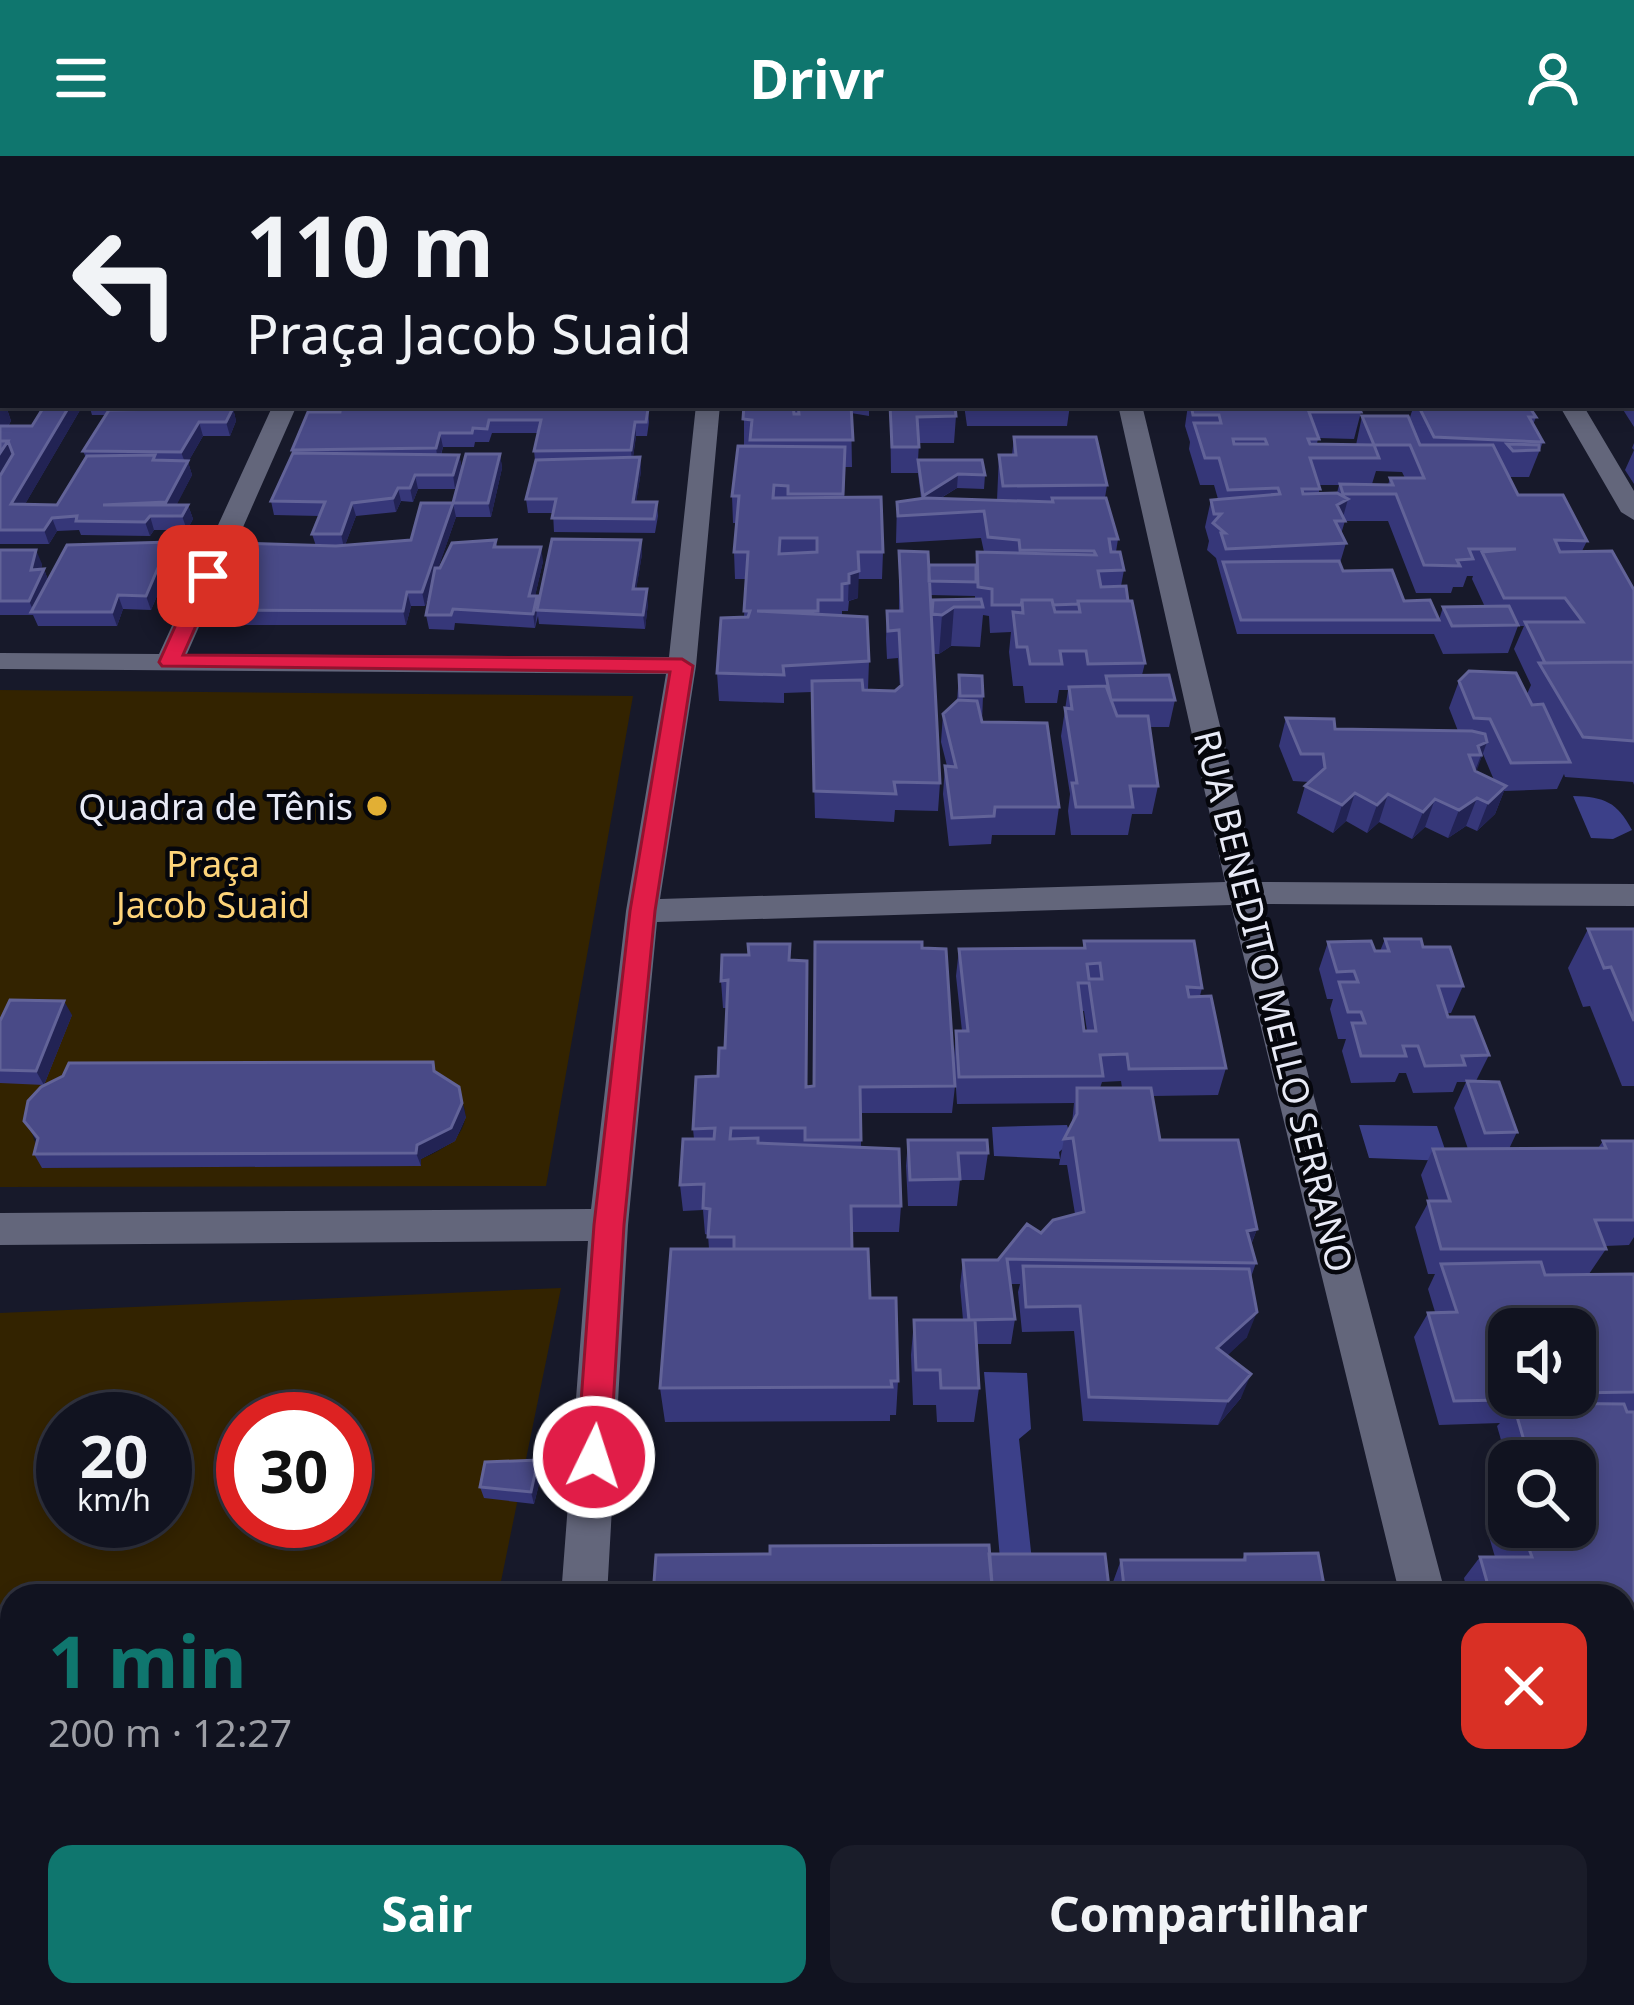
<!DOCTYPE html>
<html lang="pt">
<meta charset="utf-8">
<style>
:root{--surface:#111320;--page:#1a1c29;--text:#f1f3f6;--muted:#9c9ea5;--line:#30323e;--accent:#0f766e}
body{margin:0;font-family:"Noto Sans",sans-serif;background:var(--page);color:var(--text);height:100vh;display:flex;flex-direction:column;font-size:45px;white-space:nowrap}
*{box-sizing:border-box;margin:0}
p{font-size:39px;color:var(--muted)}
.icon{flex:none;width:66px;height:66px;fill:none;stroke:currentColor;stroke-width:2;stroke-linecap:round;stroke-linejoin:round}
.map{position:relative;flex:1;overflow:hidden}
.drawer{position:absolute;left:0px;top:1428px;width:1635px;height:423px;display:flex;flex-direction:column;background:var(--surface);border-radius:36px 36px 0 0;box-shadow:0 6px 18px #0003,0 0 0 3px var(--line)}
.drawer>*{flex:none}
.guide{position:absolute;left:0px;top:0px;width:1635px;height:252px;box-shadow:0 6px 18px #0003,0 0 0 3px var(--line);background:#111320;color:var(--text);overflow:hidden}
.controls{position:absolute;left:1488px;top:1152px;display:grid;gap:24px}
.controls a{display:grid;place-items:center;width:108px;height:108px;border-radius:24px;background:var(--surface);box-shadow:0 6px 18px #0003,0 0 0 3px var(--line);font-size:60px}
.speed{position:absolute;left:36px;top:1236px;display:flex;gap:24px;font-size:60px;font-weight:700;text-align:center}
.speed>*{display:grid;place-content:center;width:156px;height:156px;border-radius:50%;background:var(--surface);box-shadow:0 6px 18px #0003,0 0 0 3px var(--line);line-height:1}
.speed small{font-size:30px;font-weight:400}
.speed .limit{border:18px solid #d22;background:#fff;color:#111}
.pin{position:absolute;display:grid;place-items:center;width:102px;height:102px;color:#fff;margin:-51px;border-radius:24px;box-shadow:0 6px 18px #0006}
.me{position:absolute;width:132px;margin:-66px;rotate:4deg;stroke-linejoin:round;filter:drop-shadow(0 0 9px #0008)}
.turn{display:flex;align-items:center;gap:42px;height:252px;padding:0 48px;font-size:54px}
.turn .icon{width:156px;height:156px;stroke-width:2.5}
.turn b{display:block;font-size:84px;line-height:102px}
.round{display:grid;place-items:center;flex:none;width:126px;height:126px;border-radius:24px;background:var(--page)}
.summary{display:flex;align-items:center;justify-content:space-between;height:204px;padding:0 48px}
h1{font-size:72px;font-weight:700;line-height:90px;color:var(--accent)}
.primary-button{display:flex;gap:24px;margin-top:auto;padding:24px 48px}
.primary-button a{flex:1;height:138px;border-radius:24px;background:var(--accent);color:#fff;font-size:48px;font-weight:700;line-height:138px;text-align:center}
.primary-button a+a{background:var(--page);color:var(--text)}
header{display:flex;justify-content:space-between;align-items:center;height:156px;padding:0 48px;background:var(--accent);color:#fff;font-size:54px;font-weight:700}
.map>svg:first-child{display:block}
</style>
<header><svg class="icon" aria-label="menu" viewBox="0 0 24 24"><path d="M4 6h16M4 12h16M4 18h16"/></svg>Drivr<svg class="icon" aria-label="person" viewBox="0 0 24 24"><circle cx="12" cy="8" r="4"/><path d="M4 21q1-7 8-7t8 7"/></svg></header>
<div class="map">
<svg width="1634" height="1849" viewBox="0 0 1634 1849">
<rect width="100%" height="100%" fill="#17192a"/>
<path fill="#332300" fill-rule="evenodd" d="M0 534 633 540 546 1030 0 1031ZM458 938C479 971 450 992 421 1003L420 1010 43 1012C42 996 33 988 32 974Z
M561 1132 498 1440H12V1839H417L415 1849H0V1157ZM63 1263H165V1365H63ZM243 1263H345V1365H243Z"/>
<path fill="#3c4089" d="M1573 640C1605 641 1617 646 1632 674L1613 683 1591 682Z
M1067 969 1072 985 1059 996 1060 1003 994 1000 992 971Z
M1359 969 1437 970 1449 1005 1369 1002Z
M984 1216 1027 1217 1031 1273 1019 1283 1032 1405 1000 1403Z"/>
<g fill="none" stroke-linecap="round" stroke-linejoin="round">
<path fill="#63667b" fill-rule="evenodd" d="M706 0H724V3H706Z
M1053 0H1071L1073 3H1055Z
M1480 0H1504L1506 3H1482Z
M1528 0H1553L1555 3H1530Z
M1632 27 1634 28V40L1632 39Z
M3 39V55L0 56V40Z
M273 249H297L187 498 669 501 696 249H720L696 510 660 743 1225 726 1118 249H1142L1258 726 1634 728V750L1263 748 1446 1440H1400L1231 749 657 766 628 1069 607 1440H561L588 1085 0 1089V1057L591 1053 626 755 666 518 0 513V497L159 498Z
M1559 249H1583L1634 335V364L1621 356Z"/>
</g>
<path fill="#363779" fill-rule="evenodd" d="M478 0H661V3H487L488 0Z
M1084 0H1189L1188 3H1084Z
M1246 0H1368L1369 3H1247Z
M1632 48 1634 49V140L1632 137Z
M3 81V249H9L7 253 11 265 8 270H32L83 249 25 348 57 349 86 302 83 295 107 259H92L89 249H203L201 252H233L236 265 230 280H203L188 306 192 319 176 349H188L193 363 187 374H154L150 380 81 379 79 374 57 375 49 388H0V98H3L0 86Z
M1632 157H1634V271L1620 249H1632Z
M338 249H440V251H450L451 249H520L523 251V249H634V253H648L649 266 647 280H636L633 301H640L641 315 636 346H657L658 360 655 377 554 376 553 357H528L526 343 535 304 534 295 538 277H492L489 286H475L474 291H443L441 299H459L462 313 455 333H418L413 346 401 345 396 356 356 360 345 389 411 384 453 347 500 298 502 312 491 361H456L438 412 496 384 497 391 543 405 535 440H537L538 448 641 384 642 398 636 433 648 447 645 473 539 468 538 460 535 472 455 467 454 474 429 473 426 459 432 431 425 450H411L406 469H218L213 454 316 390 312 378 319 360 274 359 271 345 293 297 292 294 339 256Z
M744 249H869V260L851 257 852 311H845L844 342 883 396 882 423H858V442L849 445 848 455H842V460L869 505 868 533 863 534 895 535 900 531 898 502 887 503 886 483 887 455H899V395L929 409H976L977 396H984L981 382 896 387 897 346 921 342 918 317H891L890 249 956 260 954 287H919L918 304 985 319 984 333 957 332 941 342 997 344 999 299H1012L1014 281 1107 329 1105 342 1118 383 1116 396 1124 414 1121 430 1128 445 1145 507 1142 519 1175 544 1169 571H1150L1158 630 1152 658H1132L1128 679H1071L1068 655 1070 638 1061 580 1068 534H1059L1057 547H1025L1023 530H1013L1009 496 1011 476 990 477 989 460 983 459 980 491 951 490 939 498H933L940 627 938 655 895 654 894 666 815 662 812 536 784 537V547L719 545 717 517 744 461 746 423H735L734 396 736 367H733L732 340 744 290ZM975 438V443L933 444 932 470 930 439 975 440Z
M964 249H1070L1067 270H967Z
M1188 249H1358L1361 256 1354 283 1318 282 1317 288 1356 289 1362 260 1409 264 1414 249H1528L1536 261 1533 269 1543 286 1529 321H1509L1518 339 1587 385 1582 395 1634 434V629L1633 626 1565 621 1564 618 1557 633 1504 635 1495 658 1477 675 1466 670 1448 682 1425 671 1412 683 1379 666 1367 677 1346 665 1333 677 1297 657 1305 630 1309 626 1293 625 1279 590 1286 562 1335 573 1458 575 1449 552 1459 525 1527 538 1531 529 1514 493 1524 470H1518L1508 497 1443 498 1434 478H1237L1216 402 1207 394 1209 385 1205 371 1211 344 1218 343 1214 329H1200L1189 293 1190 286 1185 270ZM1376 315 1402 316 1405 322H1390L1388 329 1372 328ZM1319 329H1339L1337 337H1319ZM1345 365H1388L1416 437H1451L1453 431H1463L1467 420H1473L1472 423 1485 451H1443L1439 464 1343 415 1340 407 1346 387 1341 378ZM1483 598 1491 617 1494 624 1475 615Z
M1634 287V328L1625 314 1634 294 1632 292Z
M169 386 174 400 151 454 123 453 117 470H38L33 459H0V394L42 408 41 413H44L48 424Z
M959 519 983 540 982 566 1059 651 1055 679H992L991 688 949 690 943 638 945 610H947L941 586 943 558 957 545Z
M1588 773H1634V930H1622L1590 850 1583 851 1568 812Z
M1385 783 1423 791 1463 830 1451 857H1447L1448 861 1489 899 1476 925 1517 976 1509 993 1598 992 1603 985H1634V1081L1629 1089 1605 1090 1606 1093 1589 1118H1634V1729L1623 1728V1440H1468L1464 1422 1480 1401H1495L1487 1374 1496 1363 1488 1336 1504 1313H1509V1371L1575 1305H1509V1312L1497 1270 1500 1267 1439 1269 1414 1181 1428 1157 1435 1156 1428 1133 1435 1118H1428L1415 1071 1429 1045 1421 1019 1433 993H1468L1454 952 1466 926H1457L1453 936 1413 937 1406 917H1399L1395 926 1351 927 1342 895 1346 883H1338L1330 853 1333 843H1327L1319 813 1328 786 1380 795ZM1575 1173V1239H1509Z
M1084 785 1202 832 1200 840 1226 912 1218 939 1153 940 1160 984 1257 1073 1251 1089 1256 1107 1251 1121 1247 1181 1227 1199 1241 1242 1218 1269 1083 1265 1074 1175 1022 1176 1018 1136 1020 1128H1011L1015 1163 1011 1188H976L979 1232 974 1266H937L936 1249H913L911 1199 914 1164H963L960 1130 963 1104H998L1075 1058 1067 1009H1059L1064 983 1072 968 1074 947 957 948 954 902 956 875H962L956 820 959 793 1083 792ZM1081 855H1084L1087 875H1084ZM1121 925 1122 932H1100L1102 926Z
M922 792 955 930 952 957H861V992L901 1050 899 1076H852V1093L898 1225 896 1259H890V1265L665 1266 660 1232 709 1093 708 1079 705 1078 703 1054 683 1055 680 1029 694 983 693 973 718 920 725 892 727 852H723L721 825 791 804 806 931 814 930Z
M72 859 44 929 0 927V865Z
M436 917 466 961 455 985 421 1003V1010L42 1012 34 998 37 985 24 965Z
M908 984 988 997 984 1024H960L957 1050H908L906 1010Z
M538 1304 542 1316 534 1348 484 1342 480 1331Z
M1245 1398 1326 1440H1115L1113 1426 1121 1404H1242Z
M1111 1839H1404L1406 1849H679Z"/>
<path fill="#222354" d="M3 237V249H9L7 253 11 265 0 281V242Z
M70 249H83L17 362 11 348Z
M233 252 236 265 230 280 226 266Z
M199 266 203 280 188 306 192 319 171 360 166 346 186 309 181 296Z
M635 266 636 280 632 308 631 294Z
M440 277 443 291 438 306 436 292Z
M8 285 19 312 0 321V297Z
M500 298 502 312 491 361 488 347Z
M459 299 462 313 455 333 453 319Z
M640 301 641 315 634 360 633 346Z
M958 318 957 332 922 353 923 340Z
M415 319 418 333 413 346 410 332Z
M398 332 401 345 396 356 393 342Z
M1348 343 1342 365H1335L1337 349Z
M352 347 356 360 344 392 341 378Z
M453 347 456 361 425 450 422 436Z
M188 349 193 363 187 374 182 360Z
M150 360 154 374 150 380 145 366Z
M52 362 57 375 49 388 44 374Z
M641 384 642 398 634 447 633 433Z
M169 386 174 400 151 454 146 440Z
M541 391 543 405 532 454 529 440Z
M36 394 42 408 38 426 44 413 49 427 34 456 29 445 31 414Z
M859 415 858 442 848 445 849 418Z
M647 433 648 447 645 473 643 459Z
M407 436 411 450 406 469 403 455Z
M118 439 123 453 117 470 112 456Z
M537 440 539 454H537L535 472 533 458Z
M954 451 951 490 939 498 942 459Z
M1487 586 1477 614 1475 615 1481 599 1478 590Z
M1506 630 1495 658 1477 675 1488 647Z
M1355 637 1346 665 1333 677 1342 649Z
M1388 638 1379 666 1367 677 1377 649Z
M1477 642 1466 670 1448 682 1459 654Z
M1435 643 1425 671 1412 683 1423 656Z
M64 845 72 859 44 929 36 915Z
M459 931 466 961 455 985 421 1003V1010L416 997 417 989Z
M1257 1073 1247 1098V1075Z
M1257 1156 1247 1181 1209 1217 1217 1192Z
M1251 1218 1241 1242 1218 1269 1228 1245Z
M538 1304 542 1316 534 1348 531 1336Z"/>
<path fill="#494a87" stroke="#626398" stroke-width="3" fill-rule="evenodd" d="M21 0H90L113 1 112 3H20Z
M152 0H174L172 3H151Z
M227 0H313L312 3H220Z
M387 0H477V3H386Z
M488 0H523V3H487Z
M579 0H660V3H579Z
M798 0H880L881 3H751Z
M917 0H1023L1024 3H968V1L918 3Z
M1265 0H1368L1369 3H1267Z
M1632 48 1634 49V101L1632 98Z
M0 98H3V129H0Z
M0 150H3V191H0Z
M1632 157H1634V189H1632Z
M1632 194H1634V229L1632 226Z
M0 211H3V237L0 242Z
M45 249H70L11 348 57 349 87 300 155 299 153 304 188 305 166 346 103 349H188L182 360H150L145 366 76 365 77 360 52 362 44 374H0V320L13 298 8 285H0V270H32Z
M341 249H368L367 251 516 249V250L543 253H563V249H622L621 253H648L646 266H635L631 294 534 295 541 264H489L487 273 473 272 472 277H440L436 292 292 294 308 256H340Z
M744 249H793L794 258H799L798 249H851L853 284H750L752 264 743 263Z
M890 249H955L956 260 917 261 919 291H892Z
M1191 249H1358L1361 256H1309L1319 283H1308L1310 288 1374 289 1362 260H1408L1420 289H1493L1518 339H1563L1587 385 1555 384 1560 396 1612 395 1634 434V506L1545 507 1525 466H1583L1565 442H1504L1482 396 1516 393H1469L1473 403 1457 404 1460 410 1424 409 1396 338H1343L1340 328 1393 329 1390 322H1424L1410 289H1374L1379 302H1310L1320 333H1302L1303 338 1337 337 1348 343 1337 349 1345 365H1335L1346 387 1226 393 1221 377H1225L1213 367 1221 358H1214L1211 344 1280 338 1278 332 1228 334 1219 302H1205L1194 267H1221L1219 259H1193ZM1233 283H1265L1267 288H1234Z
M1418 249H1528L1536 261H1529L1543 286 1434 281Z
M233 252 226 266H199L181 296 83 295 109 254Z
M1014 281H1096L1107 329 1003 330 999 299H1016Z
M0 285H8L0 297Z
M1507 288 1539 289V294L1513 295Z
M738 290 845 291 843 338H788V330L774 329 773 342 881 341 883 396H858L859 415 849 418V427L842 428V444H818V455H757L867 461 869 505 783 510 784 519 717 517 721 462 748 461 750 455H744L748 396H734L739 340H732ZM780 382H817V396L779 398Z
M293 297 459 299 453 319H415L410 332H398L393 342 352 347 341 378H312L325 346 271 345Z
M466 298H500L488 347H453L422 436H407L403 455 213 454 240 387 336 390 411 384 421 347H453Z
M640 301 633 346H657L654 363 552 362 556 343H526L536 304Z
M918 304H982L985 319 958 318 923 340Z
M925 342 1053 346 1052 342H1106L1118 383H1109L1111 396H1120L1124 414 1098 415 1101 431 1126 430 1128 445H1078V448L1053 449 1052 444H1022L1021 449H992V433L978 431 977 396 1096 399 1094 395 1020 394 1019 384 988 381 984 355 898 360 897 346Z
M552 383 641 384 633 433H647L643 459 537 454Z
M496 384 494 391H541L529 440H537L533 458 453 453 451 459H426L435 412H440L452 387Z
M169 386 146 440 118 439 112 456H31L67 389Z
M0 394H36L31 414 44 413 29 445H0Z
M899 395 928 396 940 627 894 626 896 638 814 635 812 525 862 524 863 534 895 535 902 529 899 474 888 475 887 455H902Z
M1339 405 1343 415 1392 414 1404 445 1430 444 1439 464H1241L1223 406Z
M929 409H976V426L929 425Z
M981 443 983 451H954L942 459 932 458 933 444Z
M1022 444H1052L1055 456H1080L1078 445H1132L1145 507 1088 508 1086 495H1060L1062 508H1030L1027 491H1017L1013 456 1023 457Z
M1509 450 1518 469 1452 470 1443 451Z
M1634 506V585L1583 581 1539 507Z
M1469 515 1516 517 1532 549 1543 548 1570 606 1511 607 1490 563 1474 562 1459 525Z
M959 519 982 520 983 540H960Z
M1169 519 1175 544H1111L1106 520Z
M1106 530 1117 560H1148L1158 630H1130L1133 651H1076L1072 627H1077L1065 552 1072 553 1069 531Z
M958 544 977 545 982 566 1047 567 1059 651H995L994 660 952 662 945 610 956 611 943 558Z
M1286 562 1334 563 1335 573 1472 575 1485 578 1487 586 1478 590 1481 599H1469L1475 615 1506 630 1488 647 1477 642 1459 654 1435 643 1423 656 1388 638 1377 649 1355 637 1342 649 1305 630 1325 612 1323 598H1301Z
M1588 773H1634V865L1611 811 1604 812Z
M1385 783H1421L1423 791H1450L1463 830H1438L1448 861H1474L1489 899 1462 900 1465 909 1425 910 1418 890H1403L1406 900H1361L1352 867H1365L1361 856H1348L1339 826H1358L1354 815 1337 816 1328 786 1371 785 1375 795H1389Z
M1084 785H1194L1202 832 1187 831 1189 841 1211 840 1226 912 1129 913 1127 898 1100 899 1103 920 959 921 956 875H968L959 793 1085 792ZM1100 807 1102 823H1089L1087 808ZM1078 827H1089L1096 875H1084Z
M815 786H922V792L946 793 955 930 860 931 861 984H805V972H731L730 983 758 982V987L899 993 901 1050H851L852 1093H734V1081H708L710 1053 703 1052 704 1028 680 1029 683 983H714L715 972 693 973 696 921 718 920 719 892H725L728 824 721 825 722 799H749L748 788H790L789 804 807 805 806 931 814 930Z
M10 844 64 845 36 915 0 914V865Z
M433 906 434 915 459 931 462 947 451 972 417 989 416 997 34 998 38 982 24 965 28 945 41 931 63 920 69 907Z
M1467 925 1499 926 1517 976 1485 977Z
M1077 932H1151L1160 984H1238L1257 1073 1247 1075 1256 1107 1007 1103 1015 1163 969 1164 963 1104H998L1027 1068 1041 1077 1053 1064 1084 1056 1073 982 1064 983 1077 958Z
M908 984H987L988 997H958L960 1023 910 1024Z
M1603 985H1634V1064H1595L1606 1093H1441L1428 1045H1450L1433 993 1606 992Z
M671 1093H868L870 1142H896L898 1225H891L892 1231 660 1232Z
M1541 1106 1545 1119 1634 1118V1236L1575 1237V1173H1509V1239H1546L1547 1243 1454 1245 1428 1157 1457 1156 1441 1108Z
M1023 1110 1249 1113 1257 1156 1217 1192 1251 1218 1228 1245 1089 1241 1080 1150 1026 1151Z
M914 1164H975L979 1232H941L940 1214H916Z
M1513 1247 1624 1248 1627 1256H1634V1580H1623V1440H1491L1480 1401H1532L1528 1390H1515L1509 1371H1575V1305H1530Z
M538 1304 531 1336 480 1331 485 1306Z
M1503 1352H1509V1370Z
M989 1389 993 1440H653L656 1399 770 1398V1390Z
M1318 1397 1326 1440H1125L1121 1404H1245V1398Z
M989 1398H1105L1110 1440H993Z
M1623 1586H1634V1691L1623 1655Z
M679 1839H1018L1019 1849H679Z
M1018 1839H1110L1111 1849H1019Z
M1120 1839H1404L1406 1849H1121Z"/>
<path fill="#e11d48" stroke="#92132f" stroke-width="3" d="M208 414 218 420 183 499 682 503 693 510 655 755 624 1069 610 1301 605 1311 594 1316 582 1311 577 1301 594 1069 630 755 670 516 162 510 159 506 198 420Z"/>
<circle fill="#e2af34" stroke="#05060c" stroke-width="4.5" cx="377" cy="650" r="12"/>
<g text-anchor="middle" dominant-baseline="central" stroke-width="9" stroke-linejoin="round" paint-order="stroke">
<g font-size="36" fill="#e8eaf6" stroke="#05060c" text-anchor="end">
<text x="353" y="650">Quadra de Tênis</text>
</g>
<g font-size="36" fill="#fed479" stroke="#05060c">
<text x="213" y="707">Praça<tspan x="213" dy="41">Jacob Suaid</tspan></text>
</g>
<g font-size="36" fill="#e8eaf6" stroke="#05060c">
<text transform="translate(1274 845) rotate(76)">RUA BENEDITO MELLO SERRANO</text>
</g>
</g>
</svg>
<div class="controls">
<a><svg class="icon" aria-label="sound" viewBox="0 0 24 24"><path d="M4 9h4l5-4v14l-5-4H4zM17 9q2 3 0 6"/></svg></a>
<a><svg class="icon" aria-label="search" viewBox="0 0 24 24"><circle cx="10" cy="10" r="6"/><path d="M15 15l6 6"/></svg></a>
</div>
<div class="speed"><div>20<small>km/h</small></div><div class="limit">30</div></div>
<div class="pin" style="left:208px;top:420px;background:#d93025"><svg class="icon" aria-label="arrive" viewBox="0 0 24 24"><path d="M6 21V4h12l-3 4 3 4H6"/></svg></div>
<svg class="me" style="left:594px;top:1301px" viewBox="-20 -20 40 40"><circle r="17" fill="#e11d48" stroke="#fff" stroke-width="3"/><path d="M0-11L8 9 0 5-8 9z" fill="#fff"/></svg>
<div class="guide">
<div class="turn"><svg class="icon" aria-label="left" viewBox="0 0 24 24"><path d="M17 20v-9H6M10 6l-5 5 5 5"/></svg><div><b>110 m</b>Praça Jacob Suaid</div></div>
</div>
<section class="drawer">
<div class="summary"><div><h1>1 min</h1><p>200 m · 12:27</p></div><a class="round" style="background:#d93025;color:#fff"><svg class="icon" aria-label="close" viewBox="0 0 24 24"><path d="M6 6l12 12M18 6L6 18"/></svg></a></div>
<div class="primary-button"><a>Sair</a><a>Compartilhar</a></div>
</section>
</div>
